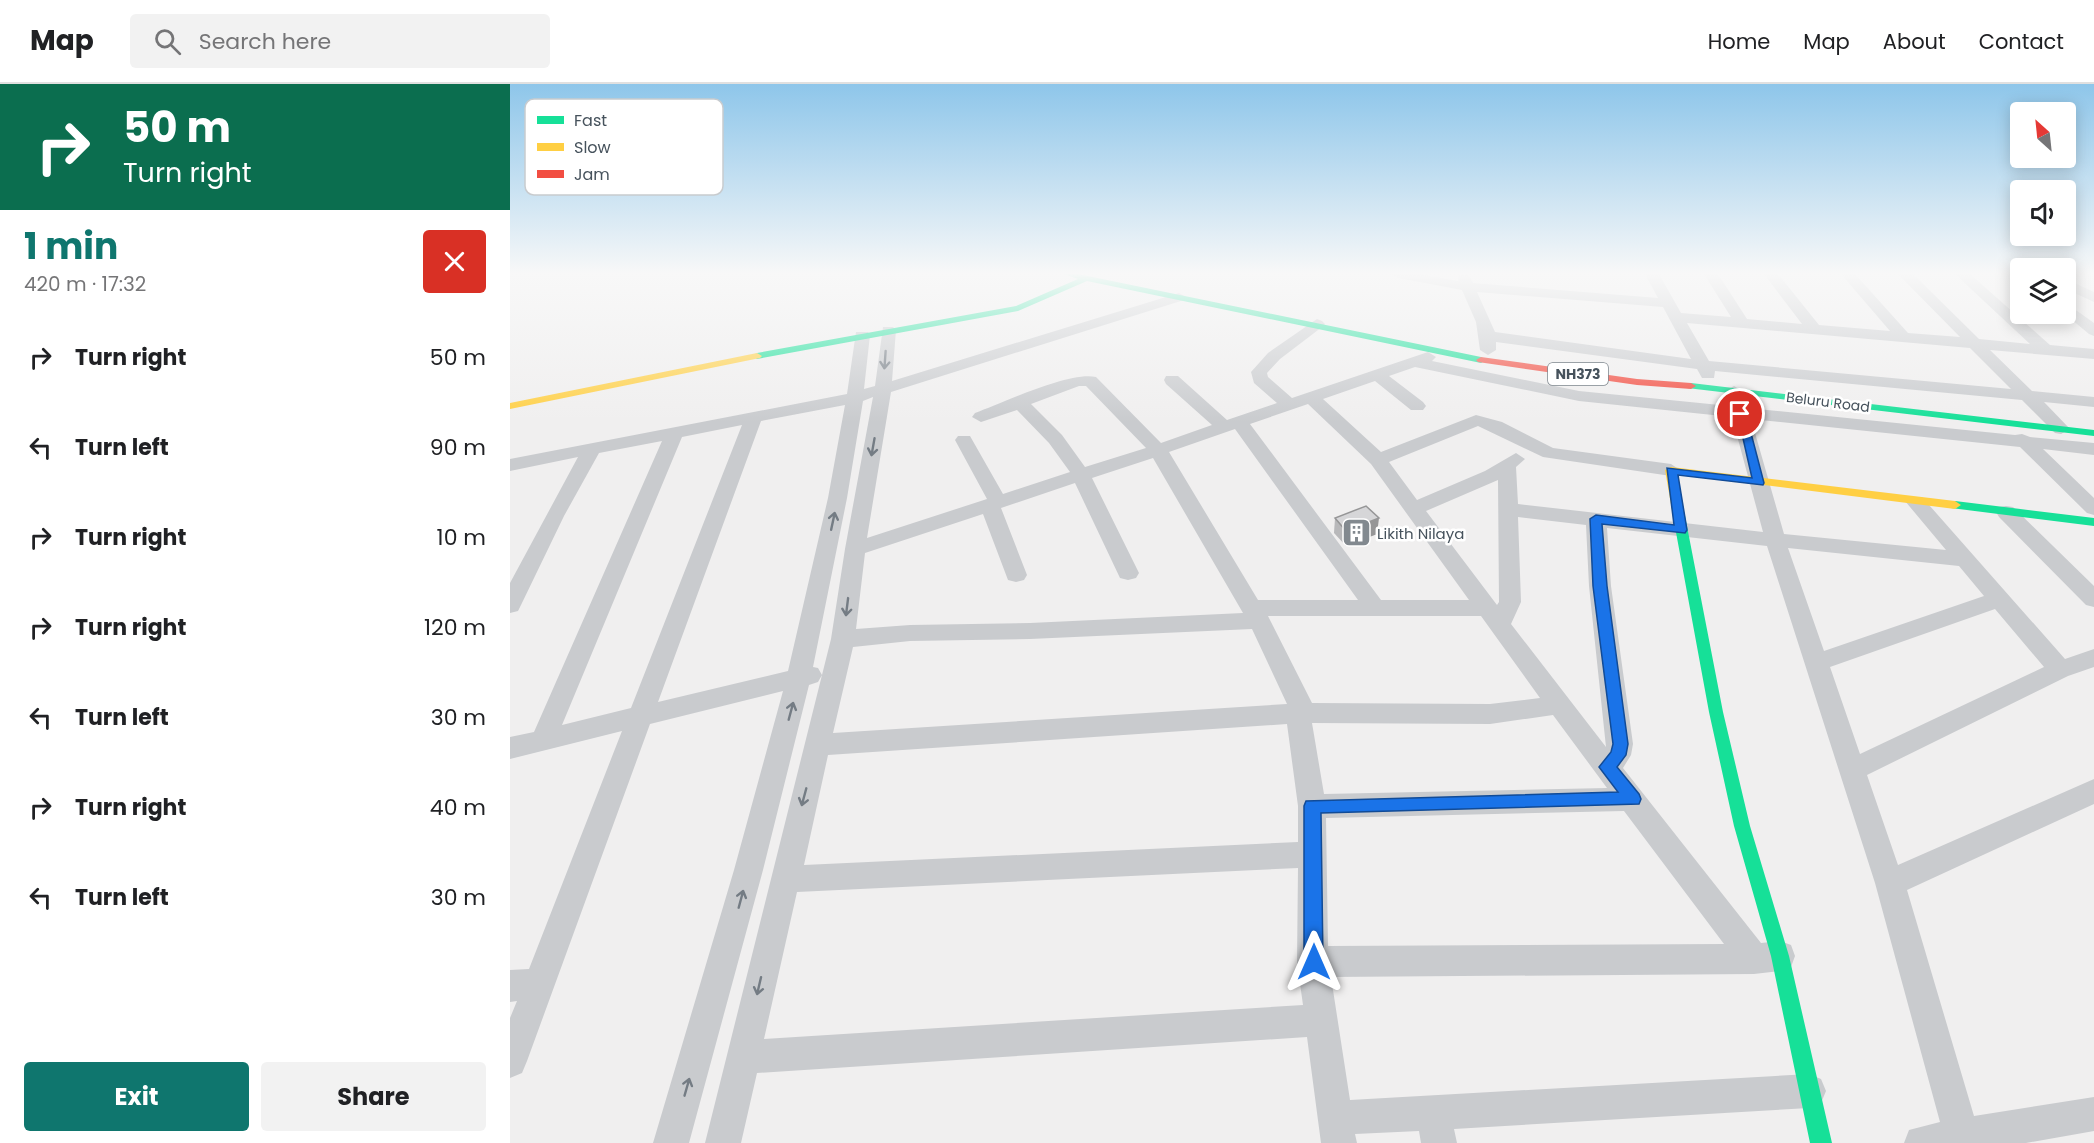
<!DOCTYPE html>
<meta charset="utf-8">
<style>
:root{--surface:#fff;--page:#f2f2f2;--text:#202124;--muted:#757577;--line:#e0e0e0;--accent:#0f766e}
body{margin:0;font-family:Poppins,sans-serif;background:var(--page);color:var(--text);height:100vh;display:flex;flex-direction:column;font-size:22px;white-space:nowrap}
*{box-sizing:border-box;margin:0}
p{font-size:20px;color:var(--muted)}
.icon{flex:none;width:33px;height:33px;fill:none;stroke:currentColor;stroke-width:2;stroke-linecap:round;stroke-linejoin:round}
.map{position:relative;flex:1;overflow:hidden}
.details{display:flex;flex-direction:column;background:var(--surface);width:510px}
.details>*{flex:none}
.banner{background:#0b6e4f;color:#fff;overflow:hidden}
.needle{width:39px;rotate:333deg}
.fabs{position:absolute;left:1500px;top:18px;display:grid;gap:12px}
.fabs a{display:grid;place-items:center;width:66px;height:66px;border-radius:6px;background:var(--surface);box-shadow:0 3px 15px #0003;font-size:30px}
.pin{position:absolute;display:grid;place-items:center;width:51px;height:51px;color:#fff;margin:-26px;border:3px solid #fff;border-radius:50%;box-shadow:0 2px 6px #0007}
.me{position:absolute;width:66px;margin:-33px;rotate:0deg;stroke-linejoin:round;filter:drop-shadow(0 0 4px #0008)}
.turn{display:flex;align-items:center;gap:21px;height:126px;padding:0 24px;font-size:27px}
.turn .icon{width:78px;height:78px;stroke-width:2.5}
.turn b{display:block;font-size:42px;line-height:51px}
.round{display:grid;place-items:center;flex:none;width:63px;height:63px;border-radius:6px;background:var(--page)}
.headline{display:flex;align-items:center;justify-content:space-between;height:102px;padding:0 24px}
h1{font-size:36px;font-weight:700;line-height:45px;color:var(--accent)}
.button{display:flex;gap:12px;margin-top:auto;padding:12px 24px}
.button a{flex:1;height:69px;border-radius:6px;background:var(--accent);color:#fff;font-size:24px;font-weight:700;line-height:69px;text-align:center}
.button a+a{background:var(--page);color:var(--text)}
ul{padding:0;list-style:none}
li{display:flex;align-items:center;gap:18px;height:90px;padding:0 24px}
li div{flex:1}
li b{display:block;font-size:22px}
li em{font-style:normal}
header{display:flex;align-items:center;gap:36px;box-sizing:border-box;height:84px;padding:0 30px;background:var(--surface);border-bottom:2px solid var(--line)}
header strong{font-size:28px}
nav{display:flex;gap:33px;margin-inline-start:auto;font-size:21px}
.search{width:420px;height:54px;background:var(--page);display:flex;align-items:center;gap:15px;box-sizing:border-box;padding:0 21px;border-radius:6px;color:var(--muted);font-size:22px}
main{display:flex;flex:1;min-height:0}
.map>svg:first-child{display:block}
</style>
<header>
<strong>Map</strong>
<div class="search"><svg class="icon" aria-label="search" viewBox="0 0 24 24"><circle cx="10" cy="10" r="6"/><path d="M15 15l6 6"/></svg>Search here</div>
<nav><a>Home</a><a>Map</a><a>About</a><a>Contact</a></nav>
</header>
<main>
<section class="details">
<div class="banner">
<div class="turn"><svg class="icon" aria-label="right" viewBox="0 0 24 24"><path d="M7 20v-9h11M14 6l5 5-5 5"/></svg><div><b>50 m</b>Turn right</div></div>
</div>
<div class="headline"><div><h1>1 min</h1><p>420 m · 17:32</p></div><a class="round" style="background:#d93025;color:#fff"><svg class="icon" aria-label="close" viewBox="0 0 24 24"><path d="M6 6l12 12M18 6L6 18"/></svg></a></div>
<ul>
<li><svg class="icon" aria-label="right" viewBox="0 0 24 24"><path d="M7 20v-9h11M14 6l5 5-5 5"/></svg><div><b>Turn right</b></div><em>50 m</em></li>
<li><svg class="icon" aria-label="left" viewBox="0 0 24 24"><path d="M17 20v-9H6M10 6l-5 5 5 5"/></svg><div><b>Turn left</b></div><em>90 m</em></li>
<li><svg class="icon" aria-label="right" viewBox="0 0 24 24"><path d="M7 20v-9h11M14 6l5 5-5 5"/></svg><div><b>Turn right</b></div><em>10 m</em></li>
<li><svg class="icon" aria-label="right" viewBox="0 0 24 24"><path d="M7 20v-9h11M14 6l5 5-5 5"/></svg><div><b>Turn right</b></div><em>120 m</em></li>
<li><svg class="icon" aria-label="left" viewBox="0 0 24 24"><path d="M17 20v-9H6M10 6l-5 5 5 5"/></svg><div><b>Turn left</b></div><em>30 m</em></li>
<li><svg class="icon" aria-label="right" viewBox="0 0 24 24"><path d="M7 20v-9h11M14 6l5 5-5 5"/></svg><div><b>Turn right</b></div><em>40 m</em></li>
<li><svg class="icon" aria-label="left" viewBox="0 0 24 24"><path d="M17 20v-9H6M10 6l-5 5 5 5"/></svg><div><b>Turn left</b></div><em>30 m</em></li>
</ul>
<div class="button"><a>Exit</a><a>Share</a></div>
</section>
<div class="map">
<svg width="1584" height="1059" viewBox="0 0 1584 1059">
<rect width="100%" height="100%" fill="#f0efef"/>
<g fill="none" stroke-linecap="round" stroke-linejoin="round">
<path fill="#c9cbce" fill-rule="evenodd" d="M881 190H908L948 197 949 191H959L963 199 1148 214 1135 190H1149L1171 229 1221 233 1194 190H1208L1237 235 1292 240 1254 190H1268L1309 241 1380 247 1331 190H1345L1398 249 1450 253 1388 190H1403L1469 255 1520 260 1445 190H1460L1540 261 1584 265V275L1480 266 1522 307 1584 313V323L1534 318 1560 345 1551 350 1545 349 1512 316 1205 287 1204 294H1192L1187 285 986 258V266L978 271 970 266 966 238 952 206 888 194ZM967 208 1153 223 1181 275 985 248ZM1177 239 1460 264 1501 305 1199 277Z
M1556 195 1584 208V218L1556 205Z
M669 209 676 213 674 216 381 308 357 454 477 415 445 356 448 352H460L493 410 560 388 539 359 507 326 471 338 462 333 465 329C493 319 559 287 586 293L651 359 702 341 656 300 654 296 656 292H668L717 336 767 319 744 299 741 288 758 269 807 235 812 237 815 240 812 243 770 275 757 289 758 293 782 314 918 268 926 273 922 277 1069 307 1220 322 1216 307 1224 302 1232 307 1237 324 1505 351 1512 350 1520 353 1584 359V371L1533 365 1584 414V431L1577 429 1510 363 1241 335 1274 450 1436 466 1395 417 1398 413H1412L1555 575 1584 565V583L1558 592 1357 691 1388 781 1584 695V720L1397 806 1464 1032 1584 1013V1047L1516 1059H1394L1399 1046 1430 1038 1365 799 1257 462 1097 444 1101 502 1123 660 1121 671 1113 684 1251 859 1270 857 1281 861 1285 872 1281 883 1270 887 1244 890 821 893 840 1016 1299 990 1311 995 1316 1007 1311 1019 1299 1024 944 1045 947 1059H911L909 1047 845 1050 847 1059H811L797 953 247 989 231 1059H195L321 555 335 465 363 313 353 317 337 414 303 583 308 584 312 591 308 598 299 601 253 786 179 1059H143L224 786 273 607 140 640 17 977 12 989 0 994V934L7 917 0 918V886L19 885 112 647 0 675V653L24 648 152 357 89 369 54 432 11 521 8 527 0 529V499L68 373 0 387V375L337 310 346 248H358L360 251 354 305 365 302 373 243H383L386 246 382 297ZM905 283 1069 317 1222 333 1253 448 1008 420 1006 383 1015 375 1006 369 975 387 907 416 879 378 968 342 1033 373 1161 392 1170 386 1161 380 1043 364 992 338 966 331 871 368 813 315 865 297 901 326H913L916 322 913 318 879 292ZM569 302H576L636 364 575 383 552 351 521 320ZM798 320 861 380 959 516H871L740 340ZM335 321 318 414 278 587 148 618 251 337ZM232 341 121 624 52 641 172 353ZM725 345 848 516H748L659 368ZM643 374 733 529 520 539 400 541 346 545 355 469 473 430 498 496 506 498 514 496 517 491 491 424 565 399 610 494 618 496 626 494 629 489 582 394ZM988 396 989 518 987 521 916 427ZM1008 433 1076 441 1079 502 1096 663 1001 540 1011 518ZM1278 464 1449 482 1474 512 1314 567ZM1485 525 1534 583 1350 670 1320 583ZM758 532H971L1030 614 980 620 802 619ZM742 545 777 620 323 649 343 563 400 557 520 555ZM1043 631 1097 704 814 710 802 639 980 640ZM777 640 788 722V758L294 781 318 671ZM1114 727 1214 860 818 862 816 734ZM788 784 787 878 793 921 254 955 287 808Z
M1556 219 1584 239V252L1579 250 1555 230Z
M1496 422 1503 423 1584 502V523L1576 521 1489 433 1486 428 1489 423Z"/>
<path fill="#16e098" fill-rule="evenodd" d="M554 190H568L971 273 976 276 971 279 577 197 508 227 247 275 242 272 247 269 506 222 568 195Z
M1181 299 1584 346V352L1177 304V300Z
M1445 417 1584 434V442L1441 424 1439 421 1441 418Z
M1169 428 1175 432 1213 628 1240 742 1279 872 1322 1059H1300L1261 872 1224 742 1199 628 1163 432Z"/>
<path fill="#ffcf43" fill-rule="evenodd" d="M247 269 252 272 250 274 0 325V319Z
M1161 383 1445 417 1451 421 1445 425 1167 390 1175 432 1169 436 1163 432 1155 386Z"/>
<path fill="#f24e42" fill-rule="evenodd" d="M971 273 1127 295 1181 299 1186 302 1181 305 1127 301 968 278 966 276Z"/>
</g>
<path fill="#b8b8ba" d="M825 434 867 450 836 462 824 449Z"/>
<path fill="#969697" d="M869 434 867 450 836 462V447Z"/>
<path fill="#d6d6d8" stroke="#969697" stroke-width="1.5" d="M856 422 869 434 836 447 825 434Z"/>
<defs><path id="oneway-shaft" d="M-6 0H5M1.5-3L5.5 0L1.5 3" fill="none" stroke-width="1.6" stroke-linecap="round" stroke-linejoin="round" transform="scale(1.5)"/></defs>
<g stroke="#747c84">
<use href="#oneway-shaft" transform="translate(375 276) rotate(94)"/>
<use href="#oneway-shaft" transform="translate(363 363) rotate(100)"/>
<use href="#oneway-shaft" transform="translate(323 437) rotate(-78)"/>
<use href="#oneway-shaft" transform="translate(337 523) rotate(97)"/>
<use href="#oneway-shaft" transform="translate(281 627) rotate(-75)"/>
<use href="#oneway-shaft" transform="translate(294 713) rotate(105)"/>
<use href="#oneway-shaft" transform="translate(231 815) rotate(-75)"/>
<use href="#oneway-shaft" transform="translate(249 902) rotate(103)"/>
<use href="#oneway-shaft" transform="translate(177 1003) rotate(-74)"/>
</g>
<linearGradient id="sky" x2="0" y2="1"><stop stop-color="#8ec6ea"/><stop offset="0.56" stop-color="#f8f8f8"/><stop offset="1" stop-color="#f8f8f8" stop-opacity="0"/></linearGradient>
<rect width="1584" height="338" fill="url(#sky)"/>
<path fill="#1a73e8" stroke="#114b97" stroke-width="1.5" d="M1227 328 1236 330 1254 399 1253 401 1168 391 1177 446 1175 449 1092 440 1097 502 1118 660 1116 671 1107 683 1129 710 1131 715 1129 720 811 729 813 878 810 885 804 887 797 885 794 878V722L796 717 1108 708 1089 683 1101 668 1103 660 1083 502 1080 435 1086 431 1164 441 1157 384 1242 394Z"/>
<defs>
<symbol id="building-square" viewBox="-11 -11 22 22"><rect x="-9" y="-9" width="18" height="18" rx="4" fill="#82898f" stroke="#fff"/><path d="M-4-6H4V6H1V3H-1V6H-4ZM-2.5-4.3h1.7v1.8h-1.7ZM.8-4.3h1.7v1.8H.8ZM-2.5-1h1.7V.8h-1.7ZM.8-1h1.7V.8H.8Z" fill="#fff"/></symbol>
</defs>
<g fill-rule="evenodd">
<use href="#building-square" x="830" y="432" width="33" height="33"/>
</g>
<g text-anchor="middle" dominant-baseline="central" stroke-width="5" stroke-linejoin="round" paint-order="stroke">
<rect fill="#fff" stroke="#7e868d" stroke-width="1.5" x="1038" y="279" width="60" height="22" rx="4.5"/>
<g font-size="14" font-weight="bold" fill="#46525c">
<text x="1068" y="290">NH373</text>
</g>
<g font-size="14" fill="#46525c" stroke="#fff">
<text transform="translate(1318 318) rotate(7)">Beluru Road</text>
</g>
<g font-size="15" fill="#46525c" stroke="#fff" text-anchor="start">
<text x="867" y="449">Likith Nilaya</text>
</g>
</g>
<rect x="15" y="15" width="198" height="96" rx="9" fill="#fff" stroke="#c8cbce" stroke-width="1.5"/>
<rect x="27" y="32" width="27" height="8" fill="#16e098"/>
<rect x="27" y="59" width="27" height="8" fill="#ffcf43"/>
<rect x="27" y="86" width="27" height="8" fill="#f24e42"/>
<g font-size="16" fill="#46525c">
<text x="64" y="42">Fast</text>
<text x="64" y="69">Slow</text>
<text x="64" y="96">Jam</text>
</g>
</svg>
<div class="fabs">
<a><svg class="needle" viewBox="-14 -14 28 28"><path d="M0-13l5 13h-10z" fill="#e53935"/><path d="M0 13l5-13h-10z" fill="#757577"/></svg></a>
<a><svg class="icon" aria-label="sound" viewBox="0 0 24 24"><path d="M4 9h4l5-4v14l-5-4H4zM17 9q2 3 0 6"/></svg></a>
<a><svg class="icon" aria-label="layers" viewBox="0 0 24 24"><path d="M12 4l9 5-9 5-9-5zM3 14l9 5 9-5"/></svg></a>
</div>
<div class="pin" style="left:1230px;top:330px;background:#d93025"><svg class="icon" aria-label="arrive" viewBox="0 0 24 24"><path d="M6 21V4h12l-3 4 3 4H6"/></svg></div>
<svg class="me" style="left:804px;top:878px" viewBox="-20 -20 40 40"><path d="M0-17L14 15 0 8-14 15z" fill="#1a73e8" stroke="#fff" stroke-width="4"/></svg>
</div>
</main>
